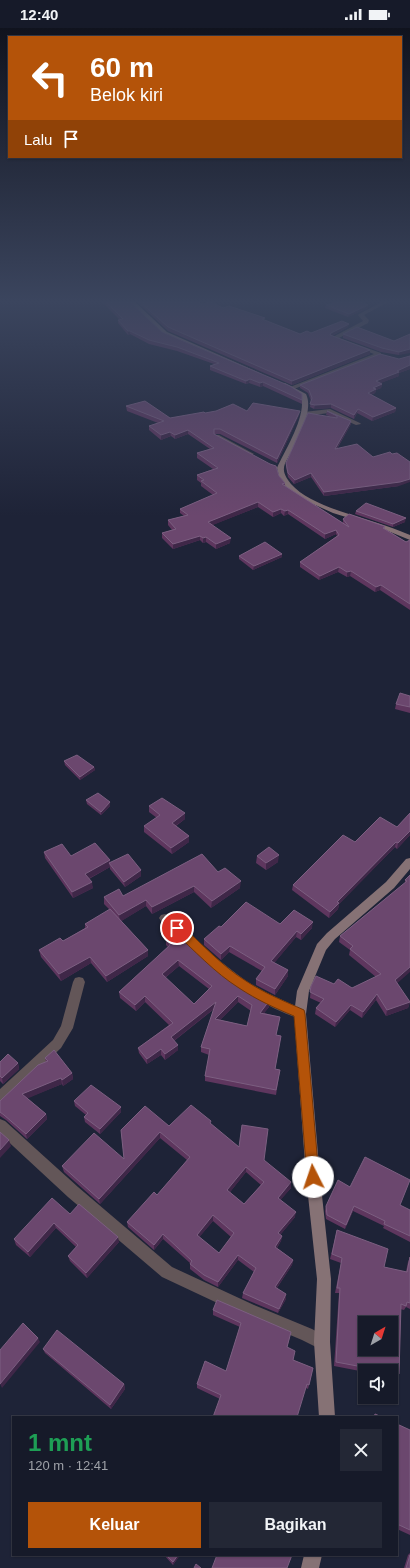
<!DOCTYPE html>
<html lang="id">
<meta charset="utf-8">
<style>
:root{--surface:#161a29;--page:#232735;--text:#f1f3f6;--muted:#9ea1a8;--line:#353846;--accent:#b45309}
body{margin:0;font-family:Helvetica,sans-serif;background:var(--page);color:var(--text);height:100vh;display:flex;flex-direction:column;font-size:15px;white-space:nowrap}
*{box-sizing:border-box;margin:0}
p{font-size:13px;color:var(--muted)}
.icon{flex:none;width:22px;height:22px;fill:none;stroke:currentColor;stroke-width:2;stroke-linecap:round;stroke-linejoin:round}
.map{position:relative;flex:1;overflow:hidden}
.drawer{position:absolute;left:12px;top:1388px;width:386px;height:140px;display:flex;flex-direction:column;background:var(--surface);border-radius:0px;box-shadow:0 1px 3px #0004,0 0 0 1px var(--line)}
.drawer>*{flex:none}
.banner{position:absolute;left:8px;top:8px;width:394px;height:122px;border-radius:0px;box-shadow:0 1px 3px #0004,0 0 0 1px var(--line);background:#b45309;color:#fff;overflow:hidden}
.needle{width:26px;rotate:39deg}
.buttons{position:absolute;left:358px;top:1288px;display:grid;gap:8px}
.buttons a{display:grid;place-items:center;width:40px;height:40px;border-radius:0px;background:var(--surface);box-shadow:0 1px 3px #0004,0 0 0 1px var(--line);font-size:20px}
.pin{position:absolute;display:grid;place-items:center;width:34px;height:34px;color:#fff;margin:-17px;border:2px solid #fff;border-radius:50%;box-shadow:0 1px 4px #0007}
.me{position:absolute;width:44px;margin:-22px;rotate:356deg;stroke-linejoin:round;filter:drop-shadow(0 0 3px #0008)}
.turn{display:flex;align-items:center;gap:14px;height:84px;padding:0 16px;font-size:18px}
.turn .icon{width:52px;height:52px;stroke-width:2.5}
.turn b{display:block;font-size:28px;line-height:34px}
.then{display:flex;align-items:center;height:38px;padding:0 16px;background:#0003;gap:8px;font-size:15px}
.round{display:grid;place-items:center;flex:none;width:42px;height:42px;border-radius:0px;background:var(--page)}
.headline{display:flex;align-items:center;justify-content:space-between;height:68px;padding:0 16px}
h1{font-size:24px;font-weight:700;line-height:30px;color:#1e9e55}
.button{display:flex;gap:8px;margin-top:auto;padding:8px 16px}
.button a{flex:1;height:46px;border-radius:0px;background:var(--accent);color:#fff;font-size:16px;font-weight:700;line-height:46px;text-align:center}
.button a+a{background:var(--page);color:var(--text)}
.status{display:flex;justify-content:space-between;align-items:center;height:28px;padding:0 20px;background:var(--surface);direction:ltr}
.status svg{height:11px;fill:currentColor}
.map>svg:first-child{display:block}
</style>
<div class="status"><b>12:40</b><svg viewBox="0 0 49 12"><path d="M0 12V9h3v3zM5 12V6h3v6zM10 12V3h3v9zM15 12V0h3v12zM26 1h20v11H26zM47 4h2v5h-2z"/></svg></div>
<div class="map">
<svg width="410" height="1540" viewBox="0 0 410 1540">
<rect width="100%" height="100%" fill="#1e2337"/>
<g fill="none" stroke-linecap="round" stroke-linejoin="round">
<path fill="#635658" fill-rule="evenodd" d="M384 273H390L364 287 369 292 368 295 339 310 381 325V327L294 361H290V359L374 326 331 310 363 293 358 287 359 286Z
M330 381 360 395 361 396 356 397 329 385 304 388 301 386 304 384Z
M215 407H219L254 426 249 427 215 409Z
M165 886 169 887 216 930 246 953 267 965 304 982 306 986 304 990 300 991C239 969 207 935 161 893L159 890 161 887Z
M79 949 83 950 85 954 73 1000 61 1020 5 1073 0 1075V1061L53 1012 61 998 73 954 75 950Z
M0 1091 5 1093 78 1159 172 1239 254 1277 312 1301 327 1309 330 1314 327 1319 322 1322 302 1312 245 1288 162 1249 68 1169 0 1106Z"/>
<path fill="#867275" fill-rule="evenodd" d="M129 273H134L167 304 262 346 257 347 163 306 156 301Z
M281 355H285L306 366C314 382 298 411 290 426 288 430 284 436 284 440 283 446 288 452 291 456 313 481 370 490 400 503L410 507V512L378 499 333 485 302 471 289 462 280 452 277 440C285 422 307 388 301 368L281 357Z
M410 830V841L394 860 335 911 326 922 309 963 306 986 320 1149 331 1251 330 1314 335 1389H319L314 1314 317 1251 306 1149 294 986 297 963 317 916 327 905 386 854 406 831Z
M304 1527H322L319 1540H301Z"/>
</g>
<path fill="#5e365e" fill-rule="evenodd" d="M101 273H129L162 304 302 366V376L263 358 260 359 249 355 246 356 210 342V338L214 336 177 323 149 316 130 306 128 307 118 295V292H120Z
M136 273H185L187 274 202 276 223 280 264 292 300 306 311 305 348 299 332 308 370 326 292 357 168 303Z
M326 277 368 280 348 289 325 280Z
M343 306 394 313 410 306 399 327 381 324 343 310Z
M410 328V341L399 345V348L380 355 382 356 381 360 376 362 375 365 371 367 396 380 395 384 372 393 357 385 354 391 331 380 314 381 310 379 311 373 308 365 300 360V357Z
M126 378 170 390 205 385 247 383 299 387 277 435 220 406H214L279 448 285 455V459L343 495V491L385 501 406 514 410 512V582L380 562 375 564 350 548 347 549 338 544 319 552 300 539V534L337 508 336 506 325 511 288 486 284 488 281 485 273 489 258 479 212 497 230 515 216 521 206 514 203 515 200 512 173 521 162 510V505L172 502 168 497V492L184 488 180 485V481L213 467 201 458V455L197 452V447L213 441 197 430V425L210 421 188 406 175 411 171 408 161 412 149 402V398L158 395 127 383Z
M327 383 351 393V396L337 421 399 458 324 468 311 449 294 456 288 449 286 439V435L332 389 326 387Z
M356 483 405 494 393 499 355 486Z
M239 528 282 529 253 542 239 531Z
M410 668V685L395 681 396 676Z
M64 733 94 739 95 742 80 752 65 737Z
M86 772 110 774V778L101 787 87 776Z
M149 778 185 791 176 798 189 808V814L172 826 144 804V798L157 790 149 784Z
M410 785V807L397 821 395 819 339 876 338 881 329 890 292 862 293 857 355 814 397 799Z
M44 824 71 828 110 832V835L141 842V848L125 859 110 841V839L89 851 93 860 73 870 45 830Z
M257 828 278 834 266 842 256 835Z
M218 844 240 860 211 880 194 864 152 886 146 878 121 893 148 922V928L107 954 91 935 61 953 41 929 39 922 63 913 85 900V896L110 882 104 876V869L123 868Z
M410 847 397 955 410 974 408 980 386 988 376 972 362 990 350 982 335 999 315 986 316 980 321 975 310 970 311 958 334 956 352 960 376 949 349 927 350 922 339 914 340 908 405 855V852Z
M280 896 312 900 301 912 296 909 274 935 288 942V948L275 967 256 957V951L262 943 229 924 221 932 204 917V911L221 899Z
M166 911 224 945 241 957 269 973V979L264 985 280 989 276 1007 281 1008 275 1041 280 1042 276 1067 205 1053V1048L209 1027 201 1024V1019L214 981 174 1013 178 1022 165 1032 161 1027 147 1036 139 1025 138 1020 169 997 145 974 136 983 120 970 119 964 168 919 166 917ZM179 938 209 961 194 976 165 950ZM238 974 251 983 247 998 220 992Z
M45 1030 72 1045 73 1051 63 1058 62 1056 27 1070 46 1086 47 1091 27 1111 6 1092 0 1088V1073L46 1034Z
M0 1034 18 1035 19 1041 3 1056 0 1053Z
M74 1073 121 1079V1084L100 1106 85 1094 84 1089 86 1087 75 1078Z
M211 1097 239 1119 264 1132 291 1160 280 1172 295 1189 280 1207 282 1208 281 1213 277 1220 293 1232 292 1237 277 1260 286 1271 278 1285 242 1270 243 1265 254 1244 238 1232 218 1259 204 1252 190 1241V1235L163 1211 154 1222 128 1199 127 1194 157 1167 187 1132 160 1110 100 1176 64 1144 62 1138 124 1131 121 1102 169 1098ZM246 1144 261 1157 244 1176 230 1164ZM213 1193 231 1209 219 1225 199 1209Z
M350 1159 400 1178 410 1182V1214L383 1200 384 1198 353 1183 345 1201 326 1191 325 1183 326 1178Z
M70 1186 119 1214 87 1250 70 1233 68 1228 76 1219 56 1200 30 1229 16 1217 14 1211Z
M337 1202 384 1239 406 1244 408 1234 410 1229V1281L406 1279 404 1282 400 1281 399 1346 397 1350 391 1349V1343H365V1344L334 1338 339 1265H335L341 1235 330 1231Z
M213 1282 290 1309 287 1320 293 1332 313 1340 308 1361 306 1360 220 1371 197 1360V1356L226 1343 240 1299 213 1287Z
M43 1321 124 1356 125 1361 111 1381 45 1325Z
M397 1396 410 1402V1507L397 1501Z
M410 1525V1540H404L408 1527Z
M164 1527H180L173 1537Z"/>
<path fill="#3f2748" d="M368 277V280L348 289 349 286Z
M349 296 348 299 330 309V311L331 305Z
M128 303H130V306L128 307Z
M410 321V325L399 327V324Z
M370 322V326L292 357V353Z
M410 337V341L399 345V348L376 357V353L397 343Z
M250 351 249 355 246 356V353Z
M263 354V358L260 359V355Z
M382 356 381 360 376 362 375 365 367 368 368 365 373 360Z
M331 376V380L314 381 315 377Z
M396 380 395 384 372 393 373 389Z
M358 381 357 385 354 391V387Z
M300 383 299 387 277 435V431Z
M351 393V396L334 425 335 421Z
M188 402V406L175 411V407Z
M170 404 171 408 161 412V407Z
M311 445V449L294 456 295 452Z
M410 451V454L399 458 324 468V464Z
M258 474V479L208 499V494Z
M281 481V485L273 489V484Z
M288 482V486L284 488 285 483Z
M406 490 405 494 393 499V496Z
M336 502V506L325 511V506Z
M200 508V512L173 521V516Z
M206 509V514L203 515V510Z
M231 510 230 515 216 521V516Z
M282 526V529L253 542 254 538Z
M339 539 338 544 319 552 320 548Z
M351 543 350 548 347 549V544Z
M381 557 380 562 375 564 376 559Z
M94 739 95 742 80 752V749Z
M110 774V778L101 787V784Z
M185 785V791L172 800V795Z
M410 803V807L397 821 398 815Z
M189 808V814L172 826 171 820Z
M396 814 395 819 339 876 338 881 329 890 330 884 337 874Z
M279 827 278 834 266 842V835Z
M110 832 111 837 109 835 110 839 86 852 85 846Z
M141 842V848L125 859 124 854Z
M241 853 240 860 211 880 212 873Z
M92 854 93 860 73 870 72 864Z
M194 858V864L152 886V879Z
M146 872V878L120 894 119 887Z
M313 894 312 900 301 912V906Z
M297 903 296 909 271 939V933Z
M230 918 229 924 221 932V926Z
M148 922V928L107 954 106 948Z
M90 929 91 935 61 953 59 946Z
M178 932 179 938 162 952V946Z
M410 939V944L394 958 395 952Z
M288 942V948L275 967V961Z
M377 966 376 972 362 990 363 984Z
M145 968V974L136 983 135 977Z
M238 968V974L215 997V991Z
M269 973V979L260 990V985Z
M216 974V979L171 1015V1009Z
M410 974 408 980 386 988 387 982Z
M351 977 350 982 335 999 336 994Z
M178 1017V1022L165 1032V1026Z
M161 1021V1027L147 1036V1031Z
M18 1035 19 1041 3 1056 2 1050Z
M72 1045 73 1051 63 1058 62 1052Z
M61 1050 62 1056 24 1072 22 1066Z
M121 1079V1084L100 1106V1101Z
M46 1086 47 1091 27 1111 26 1106Z
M160 1104V1110L100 1176 99 1171Z
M9 1112 11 1118 0 1130V1122Z
M246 1139V1144L227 1168V1162Z
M291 1154V1160L278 1175V1170Z
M354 1178 353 1183 345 1201 346 1197Z
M296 1184 295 1189 277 1211 278 1205Z
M213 1187V1193L197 1212V1207Z
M54 1195 56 1200 30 1229 28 1224Z
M163 1206V1211L154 1222V1217Z
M282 1208 281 1213 274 1224 275 1219Z
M118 1209 119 1214 87 1250 86 1245Z
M238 1227V1232L218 1259V1254Z
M293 1232 292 1237 274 1264 275 1259Z
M286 1266V1271L278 1285 279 1281Z
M38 1310 40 1314 2 1360 0 1356Z
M124 1356 125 1361 111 1381 110 1377Z
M178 1527H180L173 1537V1534Z"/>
<path fill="#6b476e" stroke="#7c5f81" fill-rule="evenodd" d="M105 273H129L162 304 290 358 302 366V372L263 354 260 355 250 351 246 353 210 338 219 335 177 319 149 312 130 303H128L118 292 123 291Z
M139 273H185L187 274 191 273H196L202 276 211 274 223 280 229 278 265 290 262 291 300 306 307 303 311 305 342 293 349 296 331 305 330 307 370 322 292 353 168 299Z
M342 273H358L368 277 349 286 326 277Z
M357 299 394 313 410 306V321L399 324 382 320 343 306Z
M380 326 399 331 410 328V337L397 343 399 344 376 353 382 356 373 360 376 361 368 365 396 380 373 389 358 381 354 387 331 376 315 377 310 376 312 370 309 362 300 357Z
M145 373 170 390 204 384 205 385 216 383 233 376 247 383 253 375 300 383 277 431 220 401H214V406L270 436 276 438 279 448 285 455 282 456 349 499 343 491 349 486 384 498 385 499 383 500 406 514 410 512V576L381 557 376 559 351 543 347 544 339 539 320 548 300 534 339 507 336 502 325 506 288 482 285 483 281 481 273 484 258 474 208 494 231 510 216 516 206 509 203 510 200 508 173 516 162 505 176 501 168 492 188 487 180 481 217 465 201 453 204 452 197 447 218 440 197 425 214 420 188 402 175 407 170 404 161 407 149 398 164 393 126 378Z
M327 383 351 393 335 421 357 416 373 429 390 424 392 426 397 425 410 434V451L400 454 324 464 311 445 295 452 288 445 286 435 308 385 337 390V388Z
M366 475 406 490 393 496 356 483Z
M265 514 282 526 254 538 239 528Z
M400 665 410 668V679L396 676Z
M77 727 94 739 80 749 64 733Z
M98 765 110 774 101 784 86 772Z
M162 770 185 785 172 795 189 808 171 820 144 798 160 787 149 778Z
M410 785V803L398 815 396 814 337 874 339 875 330 884 293 857 343 807 355 814 380 789 397 799Z
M95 815 110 832 85 846 92 854 72 864 44 824 62 816 71 828Z
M269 819 279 827 266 835 257 828Z
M128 826 141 842 124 854 109 835Z
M202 826 218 844 225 840 241 853 212 873 194 858 152 879 146 872 119 887 104 869 119 861 123 868Z
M410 847V939L395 952 410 974 387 982 377 966 363 984 351 977 336 994 316 980 324 971 310 964 311 958 316 948 334 956 338 951 352 960 381 946 350 921 353 918 340 908 407 853 405 852Z
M246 874 280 896 294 882 313 894 301 906 297 903 271 933 288 942 275 961 256 951 265 939 230 918 221 926 204 911 219 898 221 899Z
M110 881 148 922 106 948 90 929 59 946 39 922 60 910 63 913 88 899 85 896Z
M175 904 224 945 241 957 269 973 260 985 280 989 276 1007 281 1008 275 1041 280 1042 276 1062 205 1048 210 1021 201 1019 216 974 171 1009 178 1017 165 1026 161 1021 147 1031 138 1020 173 995 145 968 135 977 119 964 170 917 166 911ZM178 932 212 958 194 976 162 946ZM238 968 252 977 247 998 215 991Z
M54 1022 72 1045 62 1052 61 1050 22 1066 46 1086 26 1106 4 1087 0 1084V1073L38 1037 48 1033 45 1030Z
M8 1026 18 1035 2 1050 0 1048V1034Z
M91 1057 121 1079 100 1101 84 1089 88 1085 74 1073Z
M191 1077 211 1093 210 1095 239 1119 242 1097 268 1101 264 1132 291 1154 278 1170 296 1184 278 1205 282 1208 275 1219 293 1232 275 1259 286 1266 279 1281 243 1265 256 1240 238 1227 218 1254 204 1247 190 1236 192 1233 163 1206 154 1217 127 1194 154 1164 157 1167 190 1129 160 1104 99 1171 62 1138 94 1105 124 1131 121 1102 145 1078 169 1098ZM246 1139 264 1154 244 1176 227 1162ZM213 1187 234 1205 219 1225 197 1207Z
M0 1104 9 1112 0 1122Z
M365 1129 410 1152 400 1177 410 1182V1208L384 1196 385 1193 354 1178 346 1197 327 1187 326 1178 338 1152 350 1159Z
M52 1170 70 1186 79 1176 118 1209 86 1245 68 1228 78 1217 54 1195 28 1224 14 1211Z
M337 1202 388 1221 384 1239 407 1244 410 1229V1275L407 1274 406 1278 401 1276 399 1346 391 1344V1343H384L336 1334 340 1260H337L342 1230 332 1226ZM365 1295H391V1321H365Z
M217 1272 291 1304 287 1319 295 1323 293 1332 313 1340 309 1357 307 1356 297 1389H213L221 1367 197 1356 205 1333 226 1343 241 1295 213 1282Z
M23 1295 38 1310 0 1356V1322Z
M57 1302 124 1356 110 1377 43 1321Z
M375 1386 382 1389H374Z
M397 1396 410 1402V1502L397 1496Z
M166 1527H178L173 1534Z
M217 1527H292L287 1540H212Z
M410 1527V1540H406Z
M196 1536 201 1540H194Z"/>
<linearGradient id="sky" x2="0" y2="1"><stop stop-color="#10131e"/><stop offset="0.56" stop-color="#3b455e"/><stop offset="1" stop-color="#3b455e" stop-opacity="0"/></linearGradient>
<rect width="410" height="488" fill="url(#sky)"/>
<path fill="#b45309" stroke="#753606" d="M177 896 181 897C202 916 222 938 246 953 264 965 284 973 304 982L305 986 319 1149 317 1153 313 1155 308 1153 307 1149 294 988C275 980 257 972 239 960 215 945 194 922 173 903L172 900 173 897Z"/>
</svg>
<div class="buttons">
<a><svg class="needle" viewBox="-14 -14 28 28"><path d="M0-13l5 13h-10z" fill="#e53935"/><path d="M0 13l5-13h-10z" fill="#9ea1a8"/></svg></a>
<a><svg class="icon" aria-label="sound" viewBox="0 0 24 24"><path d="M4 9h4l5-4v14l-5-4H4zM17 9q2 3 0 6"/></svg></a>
</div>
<div class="pin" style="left:177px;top:900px;background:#d93025"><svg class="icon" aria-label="arrive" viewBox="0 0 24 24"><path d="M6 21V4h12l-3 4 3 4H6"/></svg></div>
<svg class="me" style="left:313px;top:1149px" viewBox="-20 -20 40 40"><circle r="19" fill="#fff"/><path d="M0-13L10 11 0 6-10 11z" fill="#b45309"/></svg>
<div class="banner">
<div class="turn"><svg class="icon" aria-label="left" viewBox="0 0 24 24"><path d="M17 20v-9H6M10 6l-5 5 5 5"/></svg><div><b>60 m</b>Belok kiri</div></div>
<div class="then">Lalu<svg class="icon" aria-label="arrive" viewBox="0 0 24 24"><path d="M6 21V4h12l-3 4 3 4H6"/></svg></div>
</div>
<section class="drawer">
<div class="headline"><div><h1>1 mnt</h1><p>120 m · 12:41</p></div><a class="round"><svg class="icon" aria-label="close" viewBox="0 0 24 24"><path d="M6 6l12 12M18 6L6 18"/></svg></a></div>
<div class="button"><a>Keluar</a><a>Bagikan</a></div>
</section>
</div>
